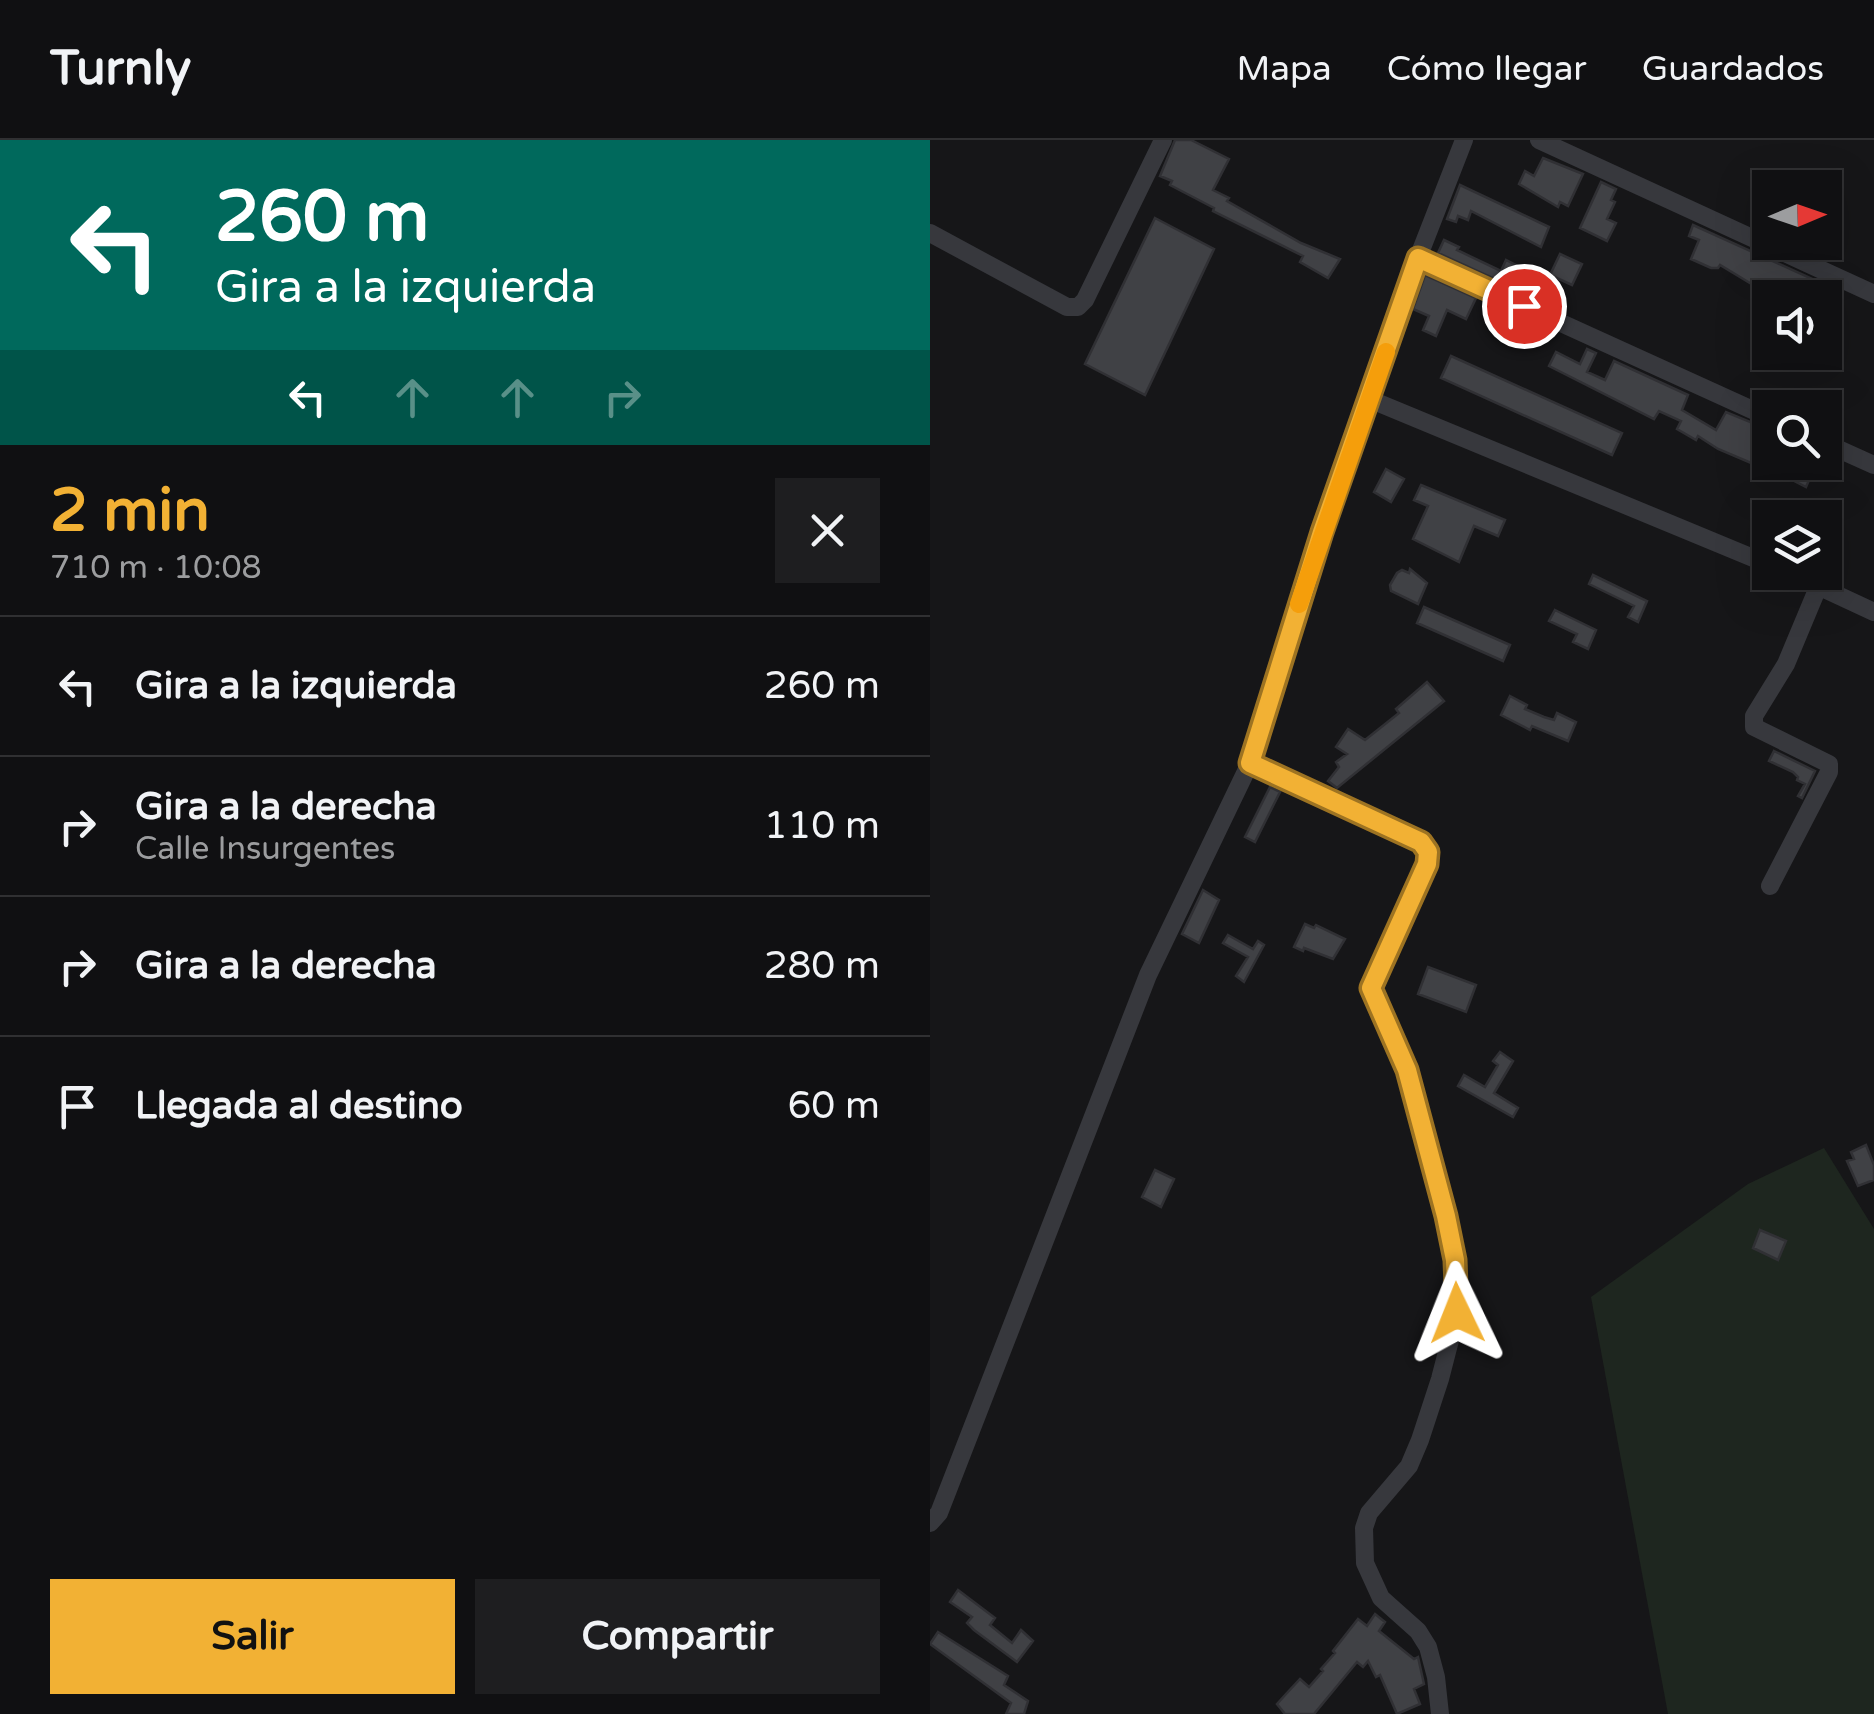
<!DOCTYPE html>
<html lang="es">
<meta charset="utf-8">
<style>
:root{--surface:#101012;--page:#1e1e20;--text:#f1f3f6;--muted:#9c9d9f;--line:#303032;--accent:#f2b134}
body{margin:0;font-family:"Varela Round",sans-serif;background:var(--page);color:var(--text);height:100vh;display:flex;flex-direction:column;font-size:38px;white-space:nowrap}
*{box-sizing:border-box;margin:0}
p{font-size:32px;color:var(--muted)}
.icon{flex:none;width:55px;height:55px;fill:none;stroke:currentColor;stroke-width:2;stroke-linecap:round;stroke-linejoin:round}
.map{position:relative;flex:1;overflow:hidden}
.details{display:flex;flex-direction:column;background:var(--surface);width:930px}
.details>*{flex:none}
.guide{background:#00695c;color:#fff;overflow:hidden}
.needle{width:65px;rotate:88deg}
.buttons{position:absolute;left:822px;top:30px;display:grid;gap:20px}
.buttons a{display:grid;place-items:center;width:90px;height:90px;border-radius:0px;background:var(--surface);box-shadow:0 10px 40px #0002,0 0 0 2px var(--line);font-size:50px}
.pin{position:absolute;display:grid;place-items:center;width:85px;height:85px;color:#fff;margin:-42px;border:5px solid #fff;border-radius:50%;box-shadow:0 2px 10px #0007}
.me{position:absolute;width:110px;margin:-55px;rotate:358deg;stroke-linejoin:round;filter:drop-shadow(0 0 8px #0008)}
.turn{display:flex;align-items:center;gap:35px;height:210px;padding:0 50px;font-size:45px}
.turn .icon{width:130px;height:130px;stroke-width:2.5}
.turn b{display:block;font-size:70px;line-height:85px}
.lanes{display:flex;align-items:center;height:95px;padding:0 50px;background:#0003;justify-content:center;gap:50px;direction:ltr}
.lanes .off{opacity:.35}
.round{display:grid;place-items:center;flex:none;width:105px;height:105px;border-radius:0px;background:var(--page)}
.headline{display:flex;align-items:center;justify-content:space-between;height:170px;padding:0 50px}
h1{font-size:60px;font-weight:700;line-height:75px;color:var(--accent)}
.primary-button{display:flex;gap:20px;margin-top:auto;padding:20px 50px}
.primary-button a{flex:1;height:115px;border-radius:0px;background:var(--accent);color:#111;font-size:40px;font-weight:700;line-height:115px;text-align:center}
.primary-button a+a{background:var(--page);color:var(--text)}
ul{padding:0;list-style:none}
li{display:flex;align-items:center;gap:30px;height:140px;padding:0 50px;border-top:2px solid var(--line)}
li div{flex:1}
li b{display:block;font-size:38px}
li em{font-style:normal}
header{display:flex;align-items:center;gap:60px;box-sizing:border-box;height:140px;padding:0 50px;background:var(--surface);border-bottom:2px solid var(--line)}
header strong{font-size:48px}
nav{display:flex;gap:55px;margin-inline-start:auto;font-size:35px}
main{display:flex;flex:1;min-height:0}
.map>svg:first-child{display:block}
</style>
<header>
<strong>Turnly</strong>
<nav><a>Mapa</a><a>Cómo llegar</a><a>Guardados</a></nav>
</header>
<main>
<section class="details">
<div class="guide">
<div class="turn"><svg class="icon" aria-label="left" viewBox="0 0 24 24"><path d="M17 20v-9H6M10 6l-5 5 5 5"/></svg><div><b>260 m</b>Gira a la izquierda</div></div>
<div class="lanes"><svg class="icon" aria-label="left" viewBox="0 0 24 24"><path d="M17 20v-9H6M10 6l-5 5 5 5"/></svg><svg class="icon off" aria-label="ahead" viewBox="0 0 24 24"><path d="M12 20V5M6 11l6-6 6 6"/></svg><svg class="icon off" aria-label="ahead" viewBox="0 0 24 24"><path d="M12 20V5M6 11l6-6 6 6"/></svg><svg class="icon off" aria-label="right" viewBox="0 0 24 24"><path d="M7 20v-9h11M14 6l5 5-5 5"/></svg></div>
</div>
<div class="headline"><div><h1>2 min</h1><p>710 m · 10:08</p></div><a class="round"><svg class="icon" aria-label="close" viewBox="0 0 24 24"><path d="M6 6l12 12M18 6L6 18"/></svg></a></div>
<ul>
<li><svg class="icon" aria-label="left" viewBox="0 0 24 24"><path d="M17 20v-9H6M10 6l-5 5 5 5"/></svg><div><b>Gira a la izquierda</b></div><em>260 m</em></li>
<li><svg class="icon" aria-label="right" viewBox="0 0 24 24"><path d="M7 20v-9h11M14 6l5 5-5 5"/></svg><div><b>Gira a la derecha</b><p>Calle Insurgentes</p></div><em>110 m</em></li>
<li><svg class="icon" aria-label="right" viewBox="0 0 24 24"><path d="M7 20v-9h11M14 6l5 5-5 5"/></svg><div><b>Gira a la derecha</b></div><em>280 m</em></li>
<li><svg class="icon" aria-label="arrive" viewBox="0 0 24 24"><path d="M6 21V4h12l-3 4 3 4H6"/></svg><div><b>Llegada al destino</b></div><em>60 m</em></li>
</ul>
<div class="primary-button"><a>Salir</a><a>Compartir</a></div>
</section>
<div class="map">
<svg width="944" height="1574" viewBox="0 0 944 1574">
<rect width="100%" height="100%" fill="#161618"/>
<path fill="#1e261f" d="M894 1008 944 1089V1574H738L661 1157 818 1044Z"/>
<path fill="#404145" stroke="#303034" stroke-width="2.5" d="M245 0H261L299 19 283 50 299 58 297 61 371 103 410 119 398 138 370 122 373 116 283 71 284 68 240 45 242 41 230 36Z
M613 18 653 34 638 66 630 62 628 67 589 44 595 31 604 36Z
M671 42 686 49 681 60 685 62 677 79 686 83 677 101 650 88Z
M530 45 619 87 611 107 541 71 538 80 528 76 526 82 517 79Z
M225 78 284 109 215 255 155 224Z
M763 85 900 147 893 158H840V178L824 171 833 151 790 125 788 128H781L761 119 769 100 759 96Z
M514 100 529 107 527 110 571 131 576 120 588 126 580 146 508 113Z
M630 114 652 124 642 145 620 135Z
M495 135 546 158 536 179 517 170 506 196 493 190 499 176 483 169Z
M657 209 666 213 657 232 675 240 684 221 758 255 752 270 786 290 796 272 840 290V331L788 309 768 296 766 300 747 289 751 281 729 271 724 279 619 226 626 212 650 224Z
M521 216 692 293 682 315 511 238Z
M854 322H887L876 347 849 333Z
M456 329 474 339 461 362 444 352Z
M491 345 575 380 568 396 544 386 529 422 483 399 498 366 484 360Z
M480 429 497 443 488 464 461 451 460 445 467 433 472 430 479 433Z
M663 435 717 461 708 482 698 477 704 466 659 444Z
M494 467 580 505 573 521 487 483Z
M625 470 666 490 658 509 643 502 647 494 619 481Z
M497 542 514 561 407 648 398 641 409 627 406 622 417 614 406 607 418 589 435 600 469 573 466 569Z
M580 556 597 565 595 569 614 577 624 580 627 573 646 582 638 601 602 586 600 590 571 575Z
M844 611 885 631 872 658 868 656 875 644 867 640 868 637 863 632 839 621Z
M340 647 350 652 325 702 315 697Z
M273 750 289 760 269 803 252 794Z
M375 784 384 788 386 785 415 799 403 819 374 808 373 811 364 807Z
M298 795 323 809 328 801 334 805 314 842 306 836 318 817 293 803Z
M498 827 546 845 536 872 488 854Z
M570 912 583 921 564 953 588 968 583 977 528 946 534 935 555 947 568 925 563 921Z
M936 1005 944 1025V1040L928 1046 917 1021 924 1019 921 1012Z
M225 1030 244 1039 231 1067 212 1057Z
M830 1090 856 1101 848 1120 823 1108Z
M28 1450 65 1478 60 1485 82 1503 91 1490 103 1501 87 1522 44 1490 37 1483 42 1477 20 1462Z
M445 1474 455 1482 449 1491 484 1519 488 1517 494 1544 484 1549 490 1564 467 1574 450 1535 446 1537 438 1521 433 1527 427 1522 384 1574H355L347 1564 356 1554 370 1539 379 1547 393 1531 391 1529 405 1513 403 1511 428 1479 437 1486Z
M8 1492 78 1536 74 1545 98 1561 94 1574H76L81 1563 0 1504Z"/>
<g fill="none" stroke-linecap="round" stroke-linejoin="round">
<path stroke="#37383d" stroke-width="18" d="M609 0 944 154
M0 93 137 167H148L155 160 233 0
M488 118 840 278
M439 259 840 425
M895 303 944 325
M858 432 944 472
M320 623 491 702 497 712V724L441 848 477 930 516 1076 528 1151 527 1173 510 1239 490 1300 479 1326 439 1373 434 1388 435 1423 451 1458 488 1491 498 1507 506 1537 510 1574
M840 746 899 632V624L824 587V576L856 524 889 445
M0 1383 9 1373 218 835 320 623 391 392 488 118 534 0"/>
</g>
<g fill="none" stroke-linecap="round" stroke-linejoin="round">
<defs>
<path id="route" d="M527 1173 525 1120 516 1076 477 930 441 848 497 724 498 712 491 702 320 623 392 392 488 118 594 166"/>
</defs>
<use href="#route" stroke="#9d7322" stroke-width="25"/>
<use href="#route" stroke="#f2b134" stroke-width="18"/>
<path stroke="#f59e0b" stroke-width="18" d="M369 464 456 212"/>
</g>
</svg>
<div class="buttons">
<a><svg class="needle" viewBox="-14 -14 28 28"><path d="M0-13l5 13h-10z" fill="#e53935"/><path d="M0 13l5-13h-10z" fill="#9c9d9f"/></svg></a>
<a><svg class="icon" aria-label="sound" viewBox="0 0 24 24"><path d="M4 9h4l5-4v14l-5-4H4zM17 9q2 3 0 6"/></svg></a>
<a><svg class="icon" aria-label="search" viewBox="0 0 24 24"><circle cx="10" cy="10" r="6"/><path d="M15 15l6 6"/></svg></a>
<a><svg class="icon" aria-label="layers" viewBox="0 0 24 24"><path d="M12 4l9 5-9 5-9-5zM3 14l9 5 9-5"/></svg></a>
</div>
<div class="pin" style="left:594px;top:166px;background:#d93025"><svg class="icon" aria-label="arrive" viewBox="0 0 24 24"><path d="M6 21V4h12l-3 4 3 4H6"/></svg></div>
<svg class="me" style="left:527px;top:1173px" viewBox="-20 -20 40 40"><path d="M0-17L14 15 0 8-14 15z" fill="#f2b134" stroke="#fff" stroke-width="4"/></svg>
</div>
</main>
